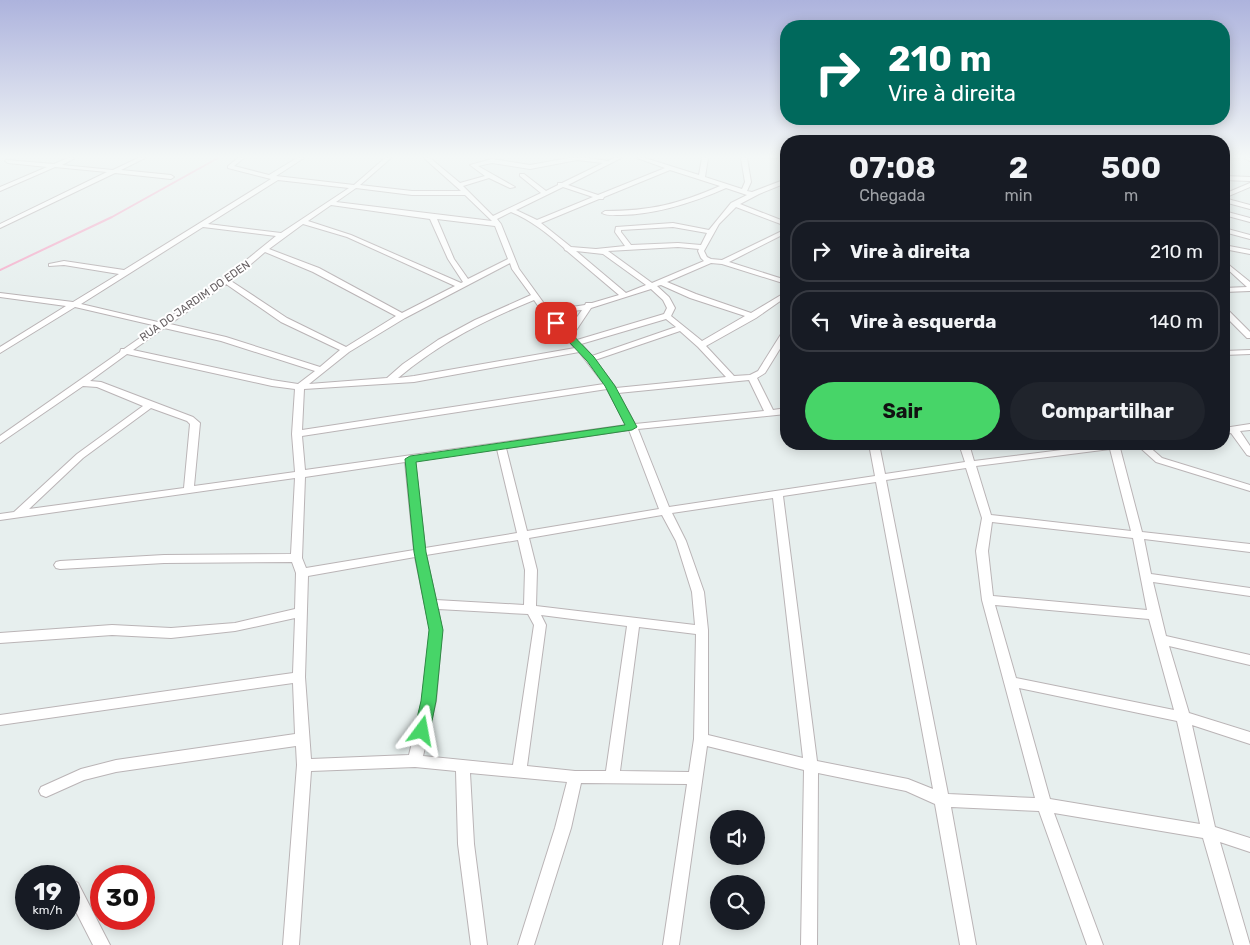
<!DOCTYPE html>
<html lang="pt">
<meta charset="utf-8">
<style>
:root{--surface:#171b24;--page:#20242c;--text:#f1f3f6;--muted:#9ea1a6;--line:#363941;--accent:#47d568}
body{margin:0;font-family:Rubik,sans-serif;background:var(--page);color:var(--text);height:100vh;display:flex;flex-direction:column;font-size:19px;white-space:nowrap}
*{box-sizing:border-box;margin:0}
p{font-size:16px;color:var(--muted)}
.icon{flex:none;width:28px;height:28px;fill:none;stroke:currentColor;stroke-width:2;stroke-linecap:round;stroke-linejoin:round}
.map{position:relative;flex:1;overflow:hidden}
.details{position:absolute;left:780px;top:135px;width:450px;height:315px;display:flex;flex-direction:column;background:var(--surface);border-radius:20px;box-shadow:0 2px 12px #0003}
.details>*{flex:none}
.hud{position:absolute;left:780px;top:20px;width:450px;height:105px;border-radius:20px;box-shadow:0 2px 12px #0003;background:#00695c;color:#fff;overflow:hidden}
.controls{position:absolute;left:710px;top:810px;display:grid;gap:10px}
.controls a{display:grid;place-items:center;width:55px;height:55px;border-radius:50%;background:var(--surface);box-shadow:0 2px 12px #0003;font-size:25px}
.speed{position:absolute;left:15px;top:865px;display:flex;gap:10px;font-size:25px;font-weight:700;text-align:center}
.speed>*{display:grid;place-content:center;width:65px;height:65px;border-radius:50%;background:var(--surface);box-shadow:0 2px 12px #0003;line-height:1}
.speed small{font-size:12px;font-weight:400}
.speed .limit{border:8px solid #d22;background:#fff;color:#111}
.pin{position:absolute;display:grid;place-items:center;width:42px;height:42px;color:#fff;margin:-21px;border-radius:10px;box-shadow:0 2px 8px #0006}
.me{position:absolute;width:55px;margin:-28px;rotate:13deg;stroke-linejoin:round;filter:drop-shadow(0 0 4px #0008)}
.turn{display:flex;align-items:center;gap:18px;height:105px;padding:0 25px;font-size:22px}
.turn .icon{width:65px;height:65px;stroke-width:2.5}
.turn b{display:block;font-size:35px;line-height:42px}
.eta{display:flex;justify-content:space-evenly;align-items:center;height:85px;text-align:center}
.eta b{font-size:30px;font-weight:700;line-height:35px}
.primary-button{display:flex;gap:10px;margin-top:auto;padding:10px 25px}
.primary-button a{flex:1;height:58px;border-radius:30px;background:var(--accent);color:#111;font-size:20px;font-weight:700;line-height:58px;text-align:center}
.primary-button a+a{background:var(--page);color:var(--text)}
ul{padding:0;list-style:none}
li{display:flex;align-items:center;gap:15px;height:62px;margin:0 10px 8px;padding:0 15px;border:2px solid var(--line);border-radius:20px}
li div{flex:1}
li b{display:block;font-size:19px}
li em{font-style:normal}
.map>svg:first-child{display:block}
</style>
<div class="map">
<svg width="1250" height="945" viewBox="0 0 1250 945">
<rect width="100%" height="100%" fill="#e7efee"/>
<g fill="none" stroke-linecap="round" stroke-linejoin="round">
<path stroke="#f5b1cd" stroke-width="2" d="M0 270 112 217 218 158"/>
<defs>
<path id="minor" d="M68 158H75L62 165 113 170 138 158H145L121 170 171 175 174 177 171 179 115 173 0 228V224L107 172 55 167 0 191V187L47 167 8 163 5 161 6 160 54 164Z
M238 158H244L234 166 269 175 297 158H304L276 176 354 185 385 158H391L360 185 412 191H461L424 158H430L460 183 485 176 470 165 492 159 530 165 569 158H588L608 161 614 158H621L568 185 598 195 665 168 637 158H645L699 175 702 158H708L705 177 742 189 745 182 741 158H747L751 182 747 191 752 192 786 179V183L759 194 740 204 786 222V226L736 207 719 224 704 251 707 257 711 259 722 260 786 229V233L729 262 786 280V284L722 264 711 263 667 282 696 294 751 313 786 292V297L756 318 706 346 734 376 750 375 758 371 783 331H786V339L765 373 757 378 773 410 786 408V414L638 429 669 507 875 476 869 444H879L885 474 965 462 959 444H969L974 461 1109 444H1135L1133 446 1120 448 1142 532 1250 544V552L1144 539 1151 574 1250 588V596L1153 582 1166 636 1250 655V665L1169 646 1189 713 1250 732V744L1192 725 1215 827 1250 838V852L1220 842 1250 945H1234L1203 838 1054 813 1103 945H1087L1039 811 951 807 976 945H960L935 804 906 791 818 773 817 945H801L804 770 707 746 679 945H663L687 784 581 783 571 828 534 945H518L555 828 567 782 470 773 474 844 487 945H471L458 844 456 771 415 767 311 771 299 945H283L297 765 296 746 116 772 84 780 46 797 41 795 39 791 41 787 81 769 116 760 295 734 293 683 0 725V715L293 673 295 618 235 631 171 638 112 635 0 643V633L112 625 171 628 235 623 295 609 296 573 292 562 164 563 60 569 56 568 54 565 56 562 60 561 164 555 291 554 295 478 0 520V514L14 512 77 454 143 406 97 387 83 386 0 443V436L120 352 121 349H124L157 326 75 307 0 353V347L66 306 0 297V293L73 302 119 274 64 265 49 266V264L64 261 124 270 271 179 228 168V166ZM577 160 603 163 562 183H558V185L546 191 524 174H520V176L541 193 493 216 463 186 489 178 510 188 515 187 478 166 492 163 530 169ZM670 170 720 186C679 204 650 211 605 211L602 213C607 216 614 215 621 215 658 214 692 203 726 188L747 195 731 203 709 230 673 223 616 227 615 232 625 246 596 249 571 247 541 223 599 199H603L604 197ZM278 180 349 188 281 233 208 224ZM563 187 593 197 537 220 516 210ZM356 188 412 195H465L492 221 336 202ZM331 205 430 219 448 259 463 282 461 283 351 235 308 221ZM511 212C531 220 548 234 564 248L565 250 567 251 619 295 592 303H586L585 305 565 308 548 309 519 269 501 224 497 219ZM437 219 495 226 508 259 468 279 454 259ZM303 224 347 237 455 286 402 313 319 268 269 249ZM203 227 276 236 223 279 162 323 81 304ZM673 227 707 233 701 245 678 243 631 245 621 232V230ZM678 247 699 249 698 251 701 258 704 261 652 283 608 251ZM576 251 603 254 646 285 626 293ZM265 252 313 272 396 316 346 347 287 318 231 281ZM510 263 512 269 531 295 475 320 438 340 403 364 387 378 309 384 349 352 405 318ZM226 284 281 322 340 350 320 367 226 337 170 324ZM661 285 690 298 745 316 702 341 671 316 675 308 669 297 657 286ZM651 289 663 300 667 308 664 314 577 340 573 335 591 308ZM534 300 543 313 575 348 414 376 398 378C439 343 485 320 534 300ZM582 310 568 330 552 313ZM666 319 676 327 592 356 581 344ZM164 328 221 341 315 371 298 384 272 380 133 350ZM680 331 698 347 726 377 616 388 595 360ZM579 352 604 384 302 430 304 389 414 382ZM127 354 272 386 295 389 292 434 295 472 194 486 200 423 193 417 101 382 90 381ZM749 380 764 411 635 424 618 393ZM607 389 626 425 305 470 302 436ZM151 408 187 421 190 424 184 488 29 509 83 458ZM629 430 659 509 527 531 506 448ZM497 449 517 533 425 548 415 461ZM1110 449 1131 531 991 515 976 466ZM405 462 414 550 306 568 302 558 305 477ZM966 468 982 518 976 551 982 600 1035 798 948 794 886 480ZM876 482 933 789 908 779 817 761 783 496ZM773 498 803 758 708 735V630L704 592 686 541 672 513ZM662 515 676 541 692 592 695 625 536 606 537 570 529 538ZM992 522 1133 538 1147 610 993 596 988 551ZM518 540 525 570 524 605 436 600 426 555ZM415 557 430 630 422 701 409 755 311 759 305 677 308 576ZM995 605 1149 619 1174 710 1016 678ZM438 609 528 614 534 625 513 765 423 756 436 701 442 630ZM541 615 627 626 606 771H575L527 766 546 625ZM639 627 696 634 694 739 689 772 620 771ZM1019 688 1177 721 1200 824 1050 799Z
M1244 158H1250V161Z
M1224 176 1250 177V181L1224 180Z
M1250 183V187L1224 198V194Z
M1224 198 1250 205V209L1224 202Z
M1224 211 1250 218V222L1224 215Z
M1224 228 1250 235V239L1224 232Z
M1224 245 1250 250V254L1224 249Z
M1224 261 1250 282V291L1224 292V288L1247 287 1224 266Z
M1224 309H1227L1250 332V338H1247L1224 315Z
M1250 350V354L1224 355V351Z
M1250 424V430L1240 431 1250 446V456L1247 455 1231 433 1224 434V428Z
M1136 444H1146L1162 458 1250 485V491L1156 462Z
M72 880 78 883 110 945H93L69 898V882Z"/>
</defs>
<use href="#minor" stroke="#bab4b6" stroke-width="2"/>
<use href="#minor" fill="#fff" fill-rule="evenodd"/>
</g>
<linearGradient id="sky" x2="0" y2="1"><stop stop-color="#adb3dd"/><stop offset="0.54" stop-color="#f4f8f7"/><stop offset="1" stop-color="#f4f8f7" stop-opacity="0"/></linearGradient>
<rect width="1250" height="290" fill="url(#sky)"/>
<path fill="#47d568" stroke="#2e8a44" d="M553 321H559L594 357 615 386 637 427 632 430 416 462 426 552 443 630 436 701 430 731 427 736 422 738 417 736 414 731 421 701 429 630 414 552 405 459 410 456 625 425 605 386 587 361 553 325Z"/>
<g text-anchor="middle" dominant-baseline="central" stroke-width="4" stroke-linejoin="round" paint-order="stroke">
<g font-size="11" fill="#655f61" stroke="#fff">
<text transform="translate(195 301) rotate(-35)">RUA DO JARDIM DO EDEN</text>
</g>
</g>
</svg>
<div class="controls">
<a><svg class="icon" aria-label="sound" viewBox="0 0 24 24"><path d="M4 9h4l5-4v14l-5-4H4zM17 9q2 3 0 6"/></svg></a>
<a><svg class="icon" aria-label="search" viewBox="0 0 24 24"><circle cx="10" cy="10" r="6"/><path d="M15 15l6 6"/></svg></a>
</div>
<div class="speed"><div>19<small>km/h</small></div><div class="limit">30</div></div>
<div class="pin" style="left:556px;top:323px;background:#d93025"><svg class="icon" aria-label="arrive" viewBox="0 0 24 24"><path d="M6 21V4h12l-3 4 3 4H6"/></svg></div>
<svg class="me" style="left:422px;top:731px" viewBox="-20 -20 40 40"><path d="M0-17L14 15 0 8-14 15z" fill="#47d568" stroke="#fff" stroke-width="4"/></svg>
<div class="hud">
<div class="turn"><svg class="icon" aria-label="right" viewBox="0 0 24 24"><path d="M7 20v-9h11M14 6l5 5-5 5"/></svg><div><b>210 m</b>Vire à direita</div></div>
</div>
<section class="details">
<div class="eta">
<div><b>07:08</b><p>Chegada</p></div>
<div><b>2</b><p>min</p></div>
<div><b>500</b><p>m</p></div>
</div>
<ul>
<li><svg class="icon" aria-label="right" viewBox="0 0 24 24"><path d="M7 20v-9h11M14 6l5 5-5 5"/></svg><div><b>Vire à direita</b></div><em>210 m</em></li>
<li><svg class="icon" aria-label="left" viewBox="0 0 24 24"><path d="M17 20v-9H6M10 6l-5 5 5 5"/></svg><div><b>Vire à esquerda</b></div><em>140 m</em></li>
</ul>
<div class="primary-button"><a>Sair</a><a>Compartilhar</a></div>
</section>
</div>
